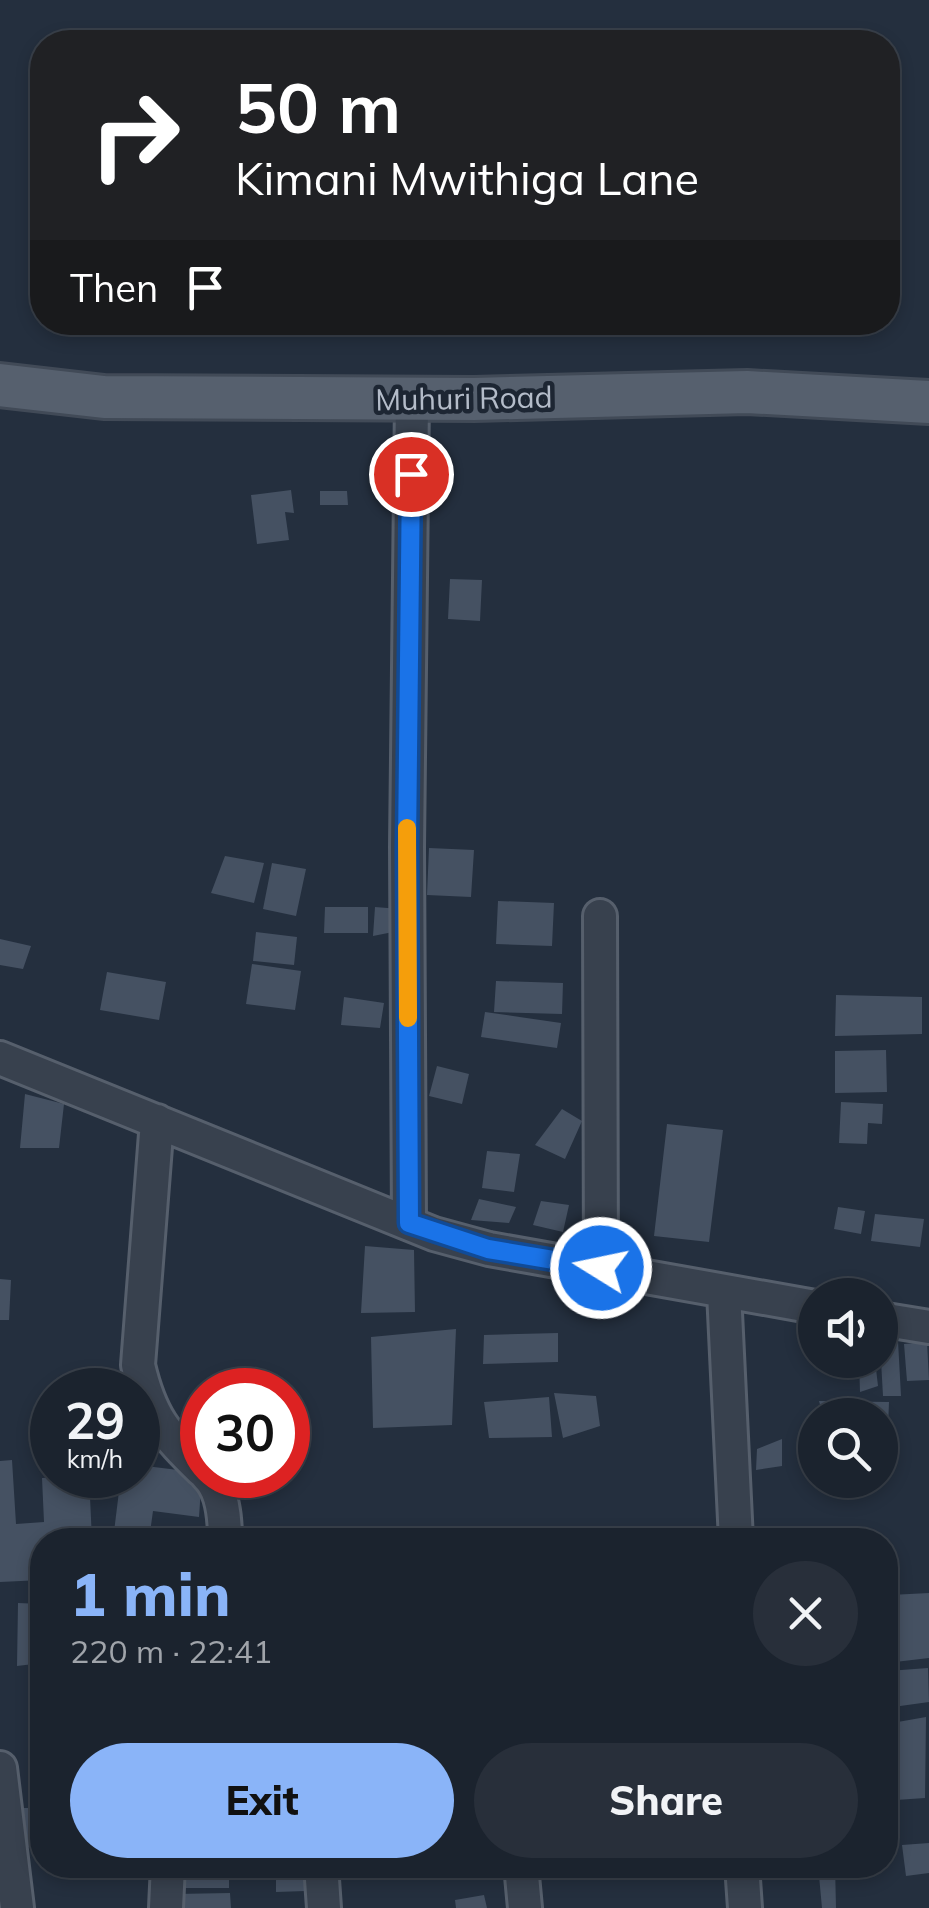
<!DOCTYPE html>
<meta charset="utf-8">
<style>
:root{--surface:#1b232e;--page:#282f3a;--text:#f1f3f6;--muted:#a0a4aa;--line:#39404a;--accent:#8ab4f8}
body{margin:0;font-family:Mulish,sans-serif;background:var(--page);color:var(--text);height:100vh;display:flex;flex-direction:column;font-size:38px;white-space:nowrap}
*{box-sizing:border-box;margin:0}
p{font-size:32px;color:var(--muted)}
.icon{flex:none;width:55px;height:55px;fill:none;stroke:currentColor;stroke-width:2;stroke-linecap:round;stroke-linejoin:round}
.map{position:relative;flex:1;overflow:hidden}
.side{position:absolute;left:30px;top:1528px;width:868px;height:350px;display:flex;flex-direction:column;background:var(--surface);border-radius:40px;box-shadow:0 5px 15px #0003,0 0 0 2px var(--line)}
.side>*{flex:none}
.top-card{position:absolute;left:30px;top:30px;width:870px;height:305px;border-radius:40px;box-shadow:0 5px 15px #0003,0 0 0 2px var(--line);background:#202124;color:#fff;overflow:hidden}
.tools{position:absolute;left:798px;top:1278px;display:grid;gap:20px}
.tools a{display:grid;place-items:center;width:100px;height:100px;border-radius:50%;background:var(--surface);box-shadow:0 5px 15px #0003,0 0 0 2px var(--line);font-size:50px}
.speed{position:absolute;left:30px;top:1368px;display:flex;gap:20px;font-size:50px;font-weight:700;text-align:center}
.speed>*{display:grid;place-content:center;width:130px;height:130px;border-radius:50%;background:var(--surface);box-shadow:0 5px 15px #0003,0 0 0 2px var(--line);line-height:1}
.speed small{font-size:25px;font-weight:400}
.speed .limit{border:15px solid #d22;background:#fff;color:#111}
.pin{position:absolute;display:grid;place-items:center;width:85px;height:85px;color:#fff;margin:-42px;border:5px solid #fff;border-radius:50%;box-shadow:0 2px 10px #0007}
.me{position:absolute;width:110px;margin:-55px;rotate:280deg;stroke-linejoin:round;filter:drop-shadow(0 0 8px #0008)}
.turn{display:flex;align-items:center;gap:35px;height:210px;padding:0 40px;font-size:45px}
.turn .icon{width:130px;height:130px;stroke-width:2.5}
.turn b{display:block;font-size:70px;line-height:85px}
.then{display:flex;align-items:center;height:95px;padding:0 40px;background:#0003;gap:20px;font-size:38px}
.round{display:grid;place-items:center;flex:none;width:105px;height:105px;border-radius:52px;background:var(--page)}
.summary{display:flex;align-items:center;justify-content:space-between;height:170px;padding:0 40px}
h1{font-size:60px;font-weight:800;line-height:75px;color:var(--accent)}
.action{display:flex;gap:20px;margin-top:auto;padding:20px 40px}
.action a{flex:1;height:115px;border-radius:60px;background:var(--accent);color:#111;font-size:40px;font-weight:800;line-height:115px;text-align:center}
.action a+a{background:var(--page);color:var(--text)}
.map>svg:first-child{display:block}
</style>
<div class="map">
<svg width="929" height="1908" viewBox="0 0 929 1908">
<rect width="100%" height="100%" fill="#242f3e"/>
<path fill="#455162" d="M291 490 294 513 285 512 289 540 257 544 251 495Z
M320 491H347L348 505H320Z
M450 579 482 580 480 621 448 619Z
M429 848 474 850 471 897 427 895Z
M225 856 264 863 254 903 211 893Z
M272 863 306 869 296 916 263 909Z
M498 901 554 903 552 946 496 944Z
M325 907H368V933H324Z
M375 907 400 909 398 931 373 936Z
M256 932 297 937 294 965 253 961Z
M0 939 31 946 23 969 0 965Z
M252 964 301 971 295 1010 246 1004Z
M107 972 166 982 159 1020 100 1010Z
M496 981 563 983 562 1014 494 1012Z
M836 995 922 997V1034L835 1036Z
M344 997 384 1003 380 1028 341 1025Z
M485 1012 561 1023 557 1048 481 1037Z
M886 1050 887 1092 835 1093V1051Z
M437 1066 469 1074 462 1104 429 1096Z
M25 1094 64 1104 59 1148H20Z
M841 1102 883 1104 882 1124 868 1123 867 1144 839 1143Z
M562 1109 582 1121 565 1159 535 1145Z
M667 1124 723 1130 709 1242 654 1236Z
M487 1151 520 1154 514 1192 482 1188Z
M479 1199 516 1207 509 1223 471 1220Z
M541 1201 569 1205 563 1232 533 1225Z
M838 1207 865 1211 861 1234 834 1229Z
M875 1214 924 1219 920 1247 871 1241Z
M365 1246 414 1250 415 1312 361 1313Z
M0 1279 11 1280 9 1320H0Z
M456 1329 452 1425 373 1428 371 1337Z
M558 1333V1362L483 1364 484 1335Z
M898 1341 901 1396H883L880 1343Z
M927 1342 929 1380 907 1381 904 1344Z
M859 1360H875L878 1386 860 1392Z
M554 1393 596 1396 600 1426 563 1438Z
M549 1397 552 1437 489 1438 484 1402Z
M819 1401 889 1402 888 1428 880 1429V1415H823Z
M782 1439V1466L756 1470 757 1449Z
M12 1460 16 1524 44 1522 42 1478 89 1475 92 1540H42V1580L0 1582V1461Z
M138 1465 202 1473 199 1517 153 1511 149 1540H113L121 1475H138Z
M929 1593V1658L895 1662 890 1595Z
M18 1603 42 1604V1663L17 1666Z
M928 1668 929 1702 893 1707 888 1671Z
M926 1717 925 1798 896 1800 892 1723Z
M16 1808H42V1847H16Z
M929 1843V1873L906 1876 902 1845Z
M176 1865H229V1888H176Z
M276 1865H305L306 1891 276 1892Z
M328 1865H393L394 1876H329Z
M527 1865H600V1868L527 1870Z
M818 1865H835L836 1908H822Z
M230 1893 231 1908H176V1894Z
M484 1895 487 1908H456L455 1900Z"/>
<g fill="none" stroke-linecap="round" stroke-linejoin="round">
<defs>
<path id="minor" d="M600 916 601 1268
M0 1058 434 1234 489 1249 815 1307
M157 1121 138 1365C150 1417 165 1434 202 1470
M409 1223 407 847 412 399
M724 1292 736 1540
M880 1319 929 1327
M207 1475C223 1490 225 1519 225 1540
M0 1768 17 1908
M321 1865 324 1908
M521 1865 525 1908
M742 1865 745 1908
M166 1908 168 1865"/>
<path id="major" d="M0 385 104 397 474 399 747 392 929 402"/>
</defs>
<use href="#minor" stroke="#565f6c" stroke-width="38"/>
<use href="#major" stroke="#414a57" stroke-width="48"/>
<use href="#minor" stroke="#38414e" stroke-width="32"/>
<use href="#major" stroke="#56606e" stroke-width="42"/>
</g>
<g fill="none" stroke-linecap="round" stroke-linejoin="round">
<defs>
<path id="route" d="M411 474 407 847 409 1223 488 1249 601 1268"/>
</defs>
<use href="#route" stroke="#114b97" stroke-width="25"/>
<use href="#route" stroke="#1a73e8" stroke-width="18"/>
<path stroke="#f59e0b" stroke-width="18" d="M407 828 408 1018"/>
</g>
<g text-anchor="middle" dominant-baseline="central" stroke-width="9" stroke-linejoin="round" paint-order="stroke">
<g font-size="30" fill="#b4bcc9" stroke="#1d2633">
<text transform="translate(464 398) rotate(-1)">Muhuri Road</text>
</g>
</g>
</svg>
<div class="tools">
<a><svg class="icon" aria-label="sound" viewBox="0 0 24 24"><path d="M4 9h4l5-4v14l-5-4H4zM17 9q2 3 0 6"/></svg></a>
<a><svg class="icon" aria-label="search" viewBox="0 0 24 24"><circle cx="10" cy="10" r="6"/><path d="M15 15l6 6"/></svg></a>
</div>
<div class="speed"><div>29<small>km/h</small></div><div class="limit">30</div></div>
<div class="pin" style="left:411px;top:474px;background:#d93025"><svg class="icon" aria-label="arrive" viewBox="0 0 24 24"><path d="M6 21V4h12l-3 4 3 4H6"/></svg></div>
<svg class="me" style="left:601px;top:1268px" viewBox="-20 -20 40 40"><circle r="17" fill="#1a73e8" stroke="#fff" stroke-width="3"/><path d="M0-11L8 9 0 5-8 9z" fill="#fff"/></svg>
<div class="top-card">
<div class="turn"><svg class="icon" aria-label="right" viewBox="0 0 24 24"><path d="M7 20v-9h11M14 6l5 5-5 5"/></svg><div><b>50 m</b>Kimani Mwithiga Lane</div></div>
<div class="then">Then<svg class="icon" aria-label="arrive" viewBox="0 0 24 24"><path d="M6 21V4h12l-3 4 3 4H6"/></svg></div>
</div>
<section class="side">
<div class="summary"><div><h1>1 min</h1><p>220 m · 22:41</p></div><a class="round"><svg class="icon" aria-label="close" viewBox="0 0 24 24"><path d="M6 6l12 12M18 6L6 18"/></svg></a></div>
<div class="action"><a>Exit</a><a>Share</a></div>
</section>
</div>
